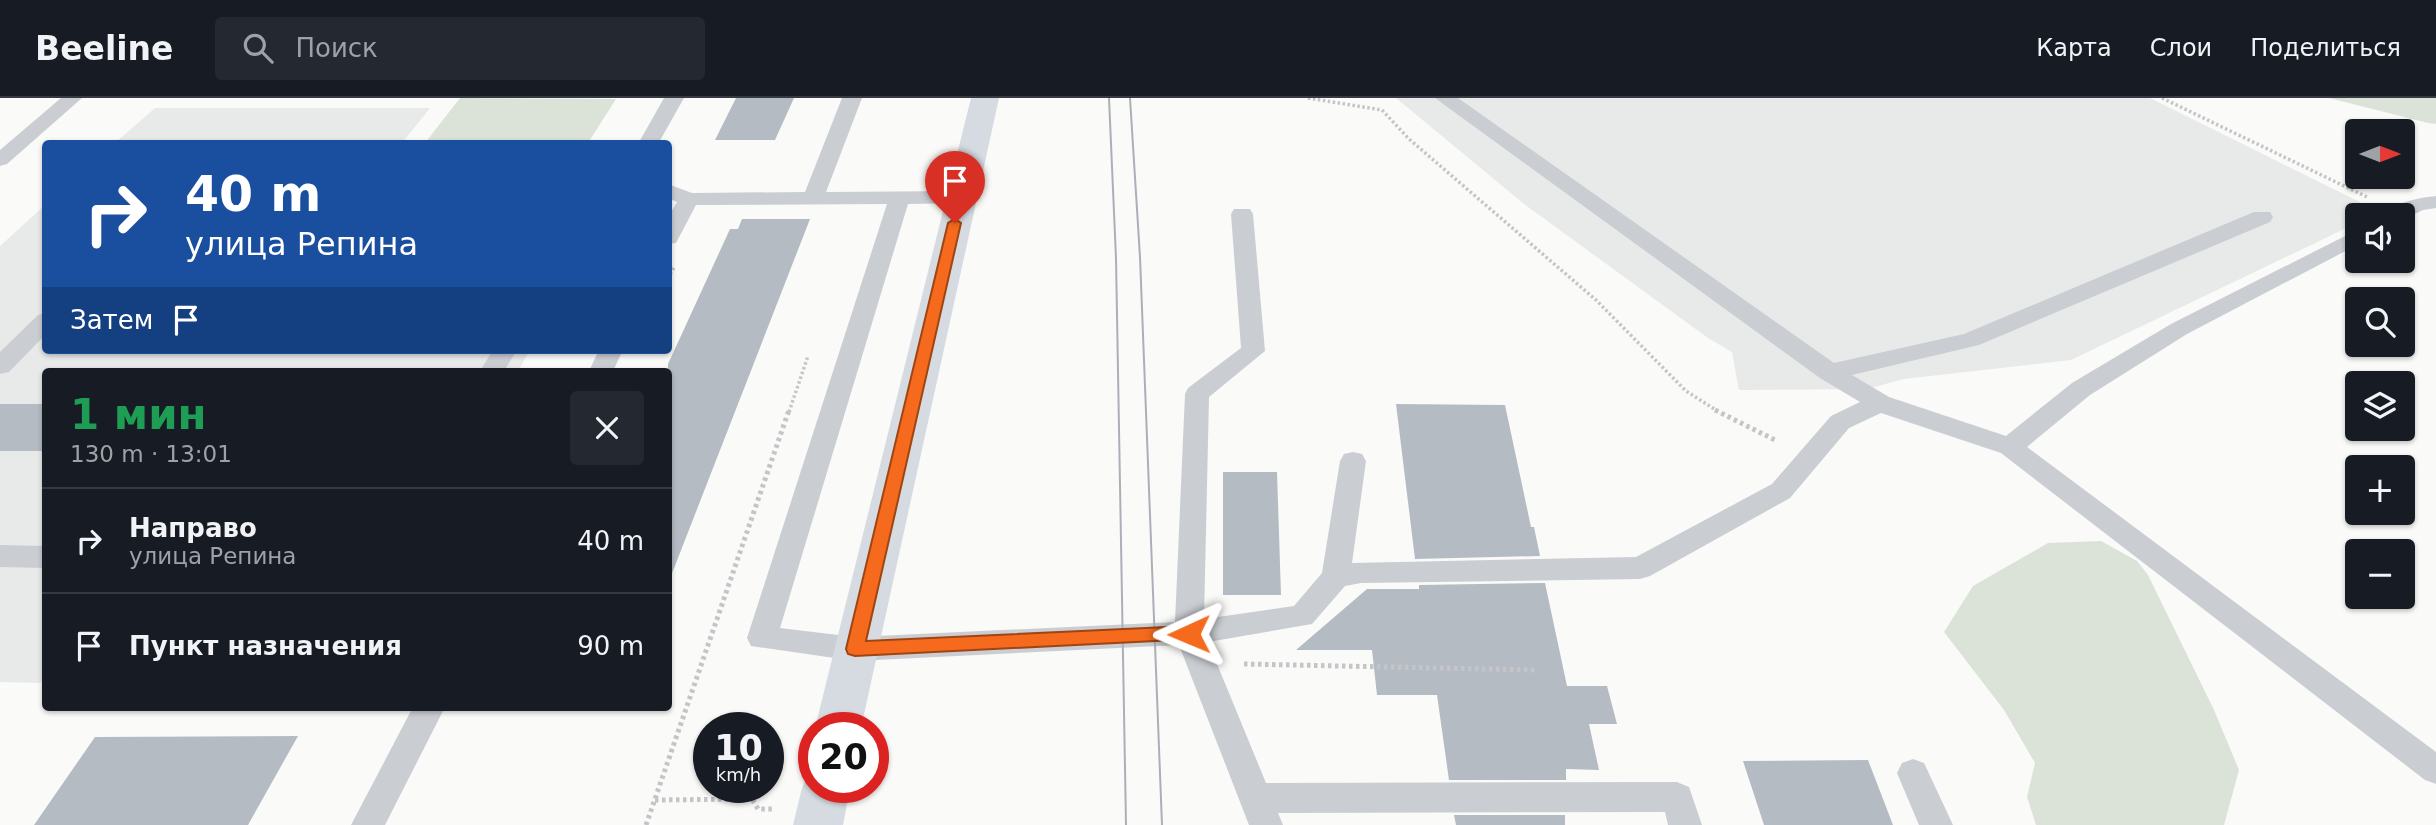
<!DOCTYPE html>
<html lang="ru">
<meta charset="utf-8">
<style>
:root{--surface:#171b24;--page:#242831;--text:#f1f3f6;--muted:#9ea1a6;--line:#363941}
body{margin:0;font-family:"DejaVu Sans",sans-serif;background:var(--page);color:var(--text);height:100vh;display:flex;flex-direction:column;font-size:26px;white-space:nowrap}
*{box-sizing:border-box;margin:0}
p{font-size:23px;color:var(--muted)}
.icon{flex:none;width:38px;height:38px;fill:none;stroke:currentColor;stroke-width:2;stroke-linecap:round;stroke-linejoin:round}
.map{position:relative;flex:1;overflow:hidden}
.sheet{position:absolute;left:42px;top:270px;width:630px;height:343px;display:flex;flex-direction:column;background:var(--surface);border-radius:7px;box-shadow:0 2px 5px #0004}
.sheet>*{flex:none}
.banner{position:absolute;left:42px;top:42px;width:630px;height:214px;border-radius:7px;box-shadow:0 2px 5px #0004;background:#1a4fa0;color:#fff;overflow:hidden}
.needle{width:46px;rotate:90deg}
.tools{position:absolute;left:2345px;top:21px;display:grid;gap:14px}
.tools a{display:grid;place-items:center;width:70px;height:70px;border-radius:7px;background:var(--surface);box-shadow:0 2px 5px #0004;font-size:35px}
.speed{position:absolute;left:693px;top:614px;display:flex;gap:14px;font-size:35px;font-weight:700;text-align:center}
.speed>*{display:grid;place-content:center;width:91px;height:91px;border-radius:50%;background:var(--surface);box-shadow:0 2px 5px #0004;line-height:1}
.speed small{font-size:18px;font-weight:400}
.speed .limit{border:10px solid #d22;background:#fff;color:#111}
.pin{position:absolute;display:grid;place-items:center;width:60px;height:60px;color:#fff;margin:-72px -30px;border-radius:50% 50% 50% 0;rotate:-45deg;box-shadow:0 0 7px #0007}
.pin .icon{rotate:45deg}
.me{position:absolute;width:77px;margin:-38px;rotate:269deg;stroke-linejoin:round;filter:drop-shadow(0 0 5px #0008)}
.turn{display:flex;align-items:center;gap:24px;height:147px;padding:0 28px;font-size:32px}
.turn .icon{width:91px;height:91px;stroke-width:2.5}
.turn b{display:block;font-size:49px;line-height:60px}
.then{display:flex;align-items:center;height:66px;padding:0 28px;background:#0003;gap:14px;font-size:26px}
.round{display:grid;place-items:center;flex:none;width:74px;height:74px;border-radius:7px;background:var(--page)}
.head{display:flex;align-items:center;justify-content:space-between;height:119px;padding:0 28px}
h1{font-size:42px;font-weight:700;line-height:52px;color:#1e9e55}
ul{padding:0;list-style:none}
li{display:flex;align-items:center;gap:21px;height:105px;padding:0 28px;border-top:2px solid var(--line)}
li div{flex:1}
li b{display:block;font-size:26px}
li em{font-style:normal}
header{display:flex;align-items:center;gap:42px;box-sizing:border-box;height:98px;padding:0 35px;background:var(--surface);border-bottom:2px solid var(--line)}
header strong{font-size:33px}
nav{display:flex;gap:38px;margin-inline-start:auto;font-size:24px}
.search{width:490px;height:63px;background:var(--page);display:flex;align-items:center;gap:18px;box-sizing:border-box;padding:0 24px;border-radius:7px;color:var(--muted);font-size:26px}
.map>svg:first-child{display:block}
</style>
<header>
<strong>Beeline</strong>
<div class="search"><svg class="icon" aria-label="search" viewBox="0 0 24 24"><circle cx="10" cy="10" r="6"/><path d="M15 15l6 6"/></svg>Поиск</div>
<nav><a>Карта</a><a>Слои</a><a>Поделиться</a></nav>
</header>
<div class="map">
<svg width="2436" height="727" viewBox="0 0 2436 727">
<rect width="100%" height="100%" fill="#fafaf8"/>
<path fill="#e8e9e9" d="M1396 0H2150L2380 114 2357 117V125L2071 262 1904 281 1867 291 1739 292 1732 254 1708 240 1524 106Z
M155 10H430L402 45H115Z
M45 107 46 252H530L518 273H46L45 578 40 585 0 584V148Z"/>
<path fill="#dbe3d8" d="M460 0 616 1 588 45H425Z
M2329 0H2436V26L2428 25Z
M2101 443 2137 463 2148 477 2214 612 2239 672 2224 727H2036L2027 699 2035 665 2004 612 1944 534 1973 488 2048 445Z"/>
<path fill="#b5bbc3" d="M736 0H794L775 42H715Z
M742 121H810L671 478H668V266L730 131H738Z
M0 306H46V353H0Z
M1396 306 1505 307 1531 429H1534L1540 458 1415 461Z
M1223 374H1277L1281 497H1223Z
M1545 485 1567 588H1607L1617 626H1589L1599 672 1566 671V682H1449L1437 597H1377L1372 552H1296L1367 491H1419V487Z
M298 638 248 727H34L95 639Z
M1868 662 1893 727H1764L1743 663Z
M1454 717H1565V727H1456Z"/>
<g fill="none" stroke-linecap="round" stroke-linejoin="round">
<path stroke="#c3c5c8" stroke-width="3.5" stroke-dasharray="2.5 2.5" stroke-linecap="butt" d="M1308 0 1382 12 1409 41 1596 202 1686 293 1719 314
M2162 0 2369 100
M668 181 674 169
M789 314 808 258"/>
<path stroke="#c3c5c8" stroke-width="5" stroke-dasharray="3.5 3.5" stroke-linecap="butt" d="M1715 312 1777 343
M1244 566 1535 572
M655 702 752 701 758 711H772
M646 727 789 312"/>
<path fill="#cacdd2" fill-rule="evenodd" d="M61 0H82L7 66 0 68V52Z
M664 0H684L658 46H638Z
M842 0H862L826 94 961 93 968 95 972 99 968 103 961 105 908 106 780 530 855 539 1175 524 1185 296 1188 290 1241 250 1231 116 1234 111H1250L1253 116 1265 253 1209 299 1204 521 1294 508 1322 475 1340 363 1344 356 1353 354 1362 356 1366 363 1352 465 1636 459 1772 386 1831 318 1860 304 1820 280 1435 0H1458L1834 265 1964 236 2254 114H2270L2273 119 2270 124 1979 247 1852 277 1889 299 2006 338 2072 285 2171 226 2357 132V147L2187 236 2090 297 2027 349 2436 654V686L2425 682 2001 355 1881 315 1849 330 1790 400 1650 478 1640 481 1361 485 1345 488 1312 526 1208 544 1266 685 1677 684 1689 689 1702 727H1668L1665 714 1278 715 1283 727H1249L1179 547 855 563 751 548 747 540 887 106 696 107 676 145 668 146V119L677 104 668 100V86L692 95 805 94Z
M2436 98V110L2423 112 2403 122V117H2386C2397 103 2419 100 2436 98Z
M46 215V236L9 274 0 276V254L38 217Z
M493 252H517L504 273H480Z
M599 252H623L613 273H589Z
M0 447 46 448V470L0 469Z
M413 609H445L385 727H351Z
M1913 661 1924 665 1953 727H1919L1897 675 1902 665Z"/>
<path fill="#d6dbe1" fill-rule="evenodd" d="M971 0H999L861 630H815Z
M814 673V690H850L843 727H793L802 690 809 675Z"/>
<path stroke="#abb0b8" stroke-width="2" d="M1109 0 1116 160 1126 727
M1130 0 1140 159 1162 727"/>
</g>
<path fill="#f56a1d" stroke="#9f4513" stroke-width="2" d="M955 121 961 125 866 543 1189 528 1195 530 1198 536 1195 541 855 558 848 556 846 551 948 125Z"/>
</svg>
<div class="tools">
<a><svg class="needle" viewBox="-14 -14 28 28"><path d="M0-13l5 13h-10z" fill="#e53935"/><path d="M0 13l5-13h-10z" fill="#9ea1a6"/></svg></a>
<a><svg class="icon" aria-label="sound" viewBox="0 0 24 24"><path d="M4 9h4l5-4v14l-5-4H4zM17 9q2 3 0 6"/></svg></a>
<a><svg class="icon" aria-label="search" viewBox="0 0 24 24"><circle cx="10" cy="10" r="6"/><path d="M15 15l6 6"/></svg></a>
<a><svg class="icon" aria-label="layers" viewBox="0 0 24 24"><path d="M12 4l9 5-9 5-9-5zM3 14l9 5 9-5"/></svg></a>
<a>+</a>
<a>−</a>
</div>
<div class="speed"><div>10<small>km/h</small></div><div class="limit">20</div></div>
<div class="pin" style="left:955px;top:125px;background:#d93025"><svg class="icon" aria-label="arrive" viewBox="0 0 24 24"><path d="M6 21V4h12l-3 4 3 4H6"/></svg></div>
<svg class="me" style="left:1189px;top:536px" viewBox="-20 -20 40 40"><path d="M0-17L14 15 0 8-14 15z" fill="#f56a1d" stroke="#fff" stroke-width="4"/></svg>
<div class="banner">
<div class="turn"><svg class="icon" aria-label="right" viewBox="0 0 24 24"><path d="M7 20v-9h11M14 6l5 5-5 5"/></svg><div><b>40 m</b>улица Репина</div></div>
<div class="then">Затем<svg class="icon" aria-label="arrive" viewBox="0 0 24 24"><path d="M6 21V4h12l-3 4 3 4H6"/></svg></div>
</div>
<section class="sheet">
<div class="head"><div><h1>1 мин</h1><p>130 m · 13:01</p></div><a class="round"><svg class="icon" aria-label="close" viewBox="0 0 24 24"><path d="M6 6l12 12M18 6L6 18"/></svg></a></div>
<ul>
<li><svg class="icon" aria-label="right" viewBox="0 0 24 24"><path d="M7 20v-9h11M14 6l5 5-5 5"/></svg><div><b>Направо</b><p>улица Репина</p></div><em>40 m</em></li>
<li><svg class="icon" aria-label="arrive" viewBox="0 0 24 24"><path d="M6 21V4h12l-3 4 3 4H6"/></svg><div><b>Пункт назначения</b></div><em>90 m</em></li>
</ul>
</section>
</div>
